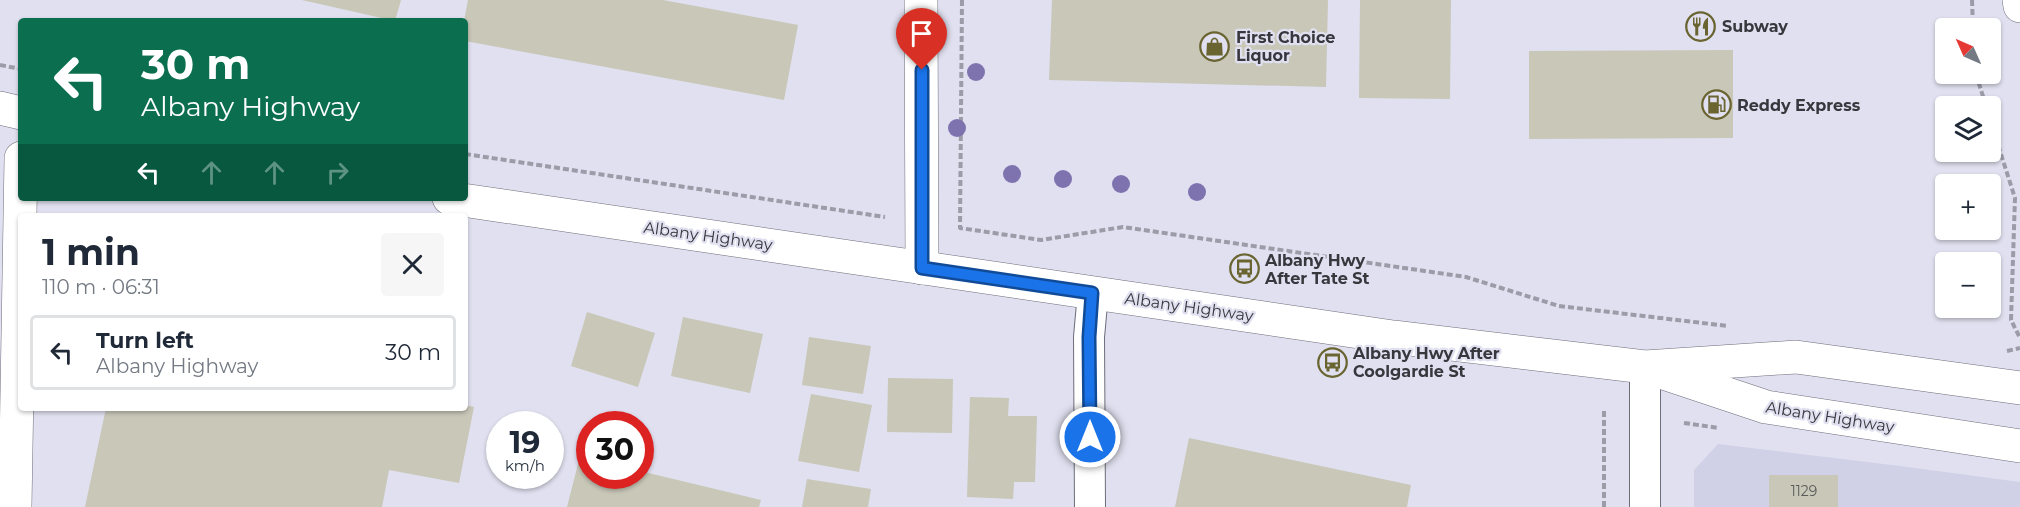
<!DOCTYPE html>
<meta charset="utf-8">
<style>
:root{--surface:#fff;--page:#f6f6f7;--text:#1f2937;--muted:#747a83;--line:#e0e1e3}
body{margin:0;font-family:Montserrat,sans-serif;background:var(--page);color:var(--text);height:100vh;display:flex;flex-direction:column;font-size:22px;white-space:nowrap}
*{box-sizing:border-box;margin:0}
p{font-size:20px;color:var(--muted)}
.icon{flex:none;width:33px;height:33px;fill:none;stroke:currentColor;stroke-width:2;stroke-linecap:round;stroke-linejoin:round}
.map{position:relative;flex:1;overflow:hidden}
.details{position:absolute;left:18px;top:213px;width:450px;height:198px;display:flex;flex-direction:column;background:var(--surface);border-radius:6px;box-shadow:0 2px 4px #0004}
.details>*{flex:none}
.banner{position:absolute;left:18px;top:18px;width:450px;height:183px;border-radius:6px;box-shadow:0 2px 4px #0004;background:#0b6e4f;color:#fff;overflow:hidden}
.needle{width:39px;rotate:315deg}
.buttons{position:absolute;left:1935px;top:18px;display:grid;gap:12px}
.buttons a{display:grid;place-items:center;width:66px;height:66px;border-radius:6px;background:var(--surface);box-shadow:0 2px 4px #0004;font-size:30px}
.speed{position:absolute;left:486px;top:411px;display:flex;gap:12px;font-size:30px;font-weight:700;text-align:center}
.speed>*{display:grid;place-content:center;width:78px;height:78px;border-radius:50%;background:var(--surface);box-shadow:0 2px 4px #0004;line-height:1}
.speed small{font-size:15px;font-weight:400}
.speed .limit{border:9px solid #d22;background:#fff;color:#111}
.pin{position:absolute;display:grid;place-items:center;width:51px;height:51px;color:#fff;margin:-62px -26px;border-radius:50% 50% 50% 0;rotate:-45deg;box-shadow:0 0 6px #0007}
.pin .icon{rotate:45deg}
.me{position:absolute;width:66px;margin:-33px;rotate:0deg;stroke-linejoin:round;filter:drop-shadow(0 0 4px #0008)}
.turn{display:flex;align-items:center;gap:21px;height:126px;padding:0 24px;font-size:27px}
.turn .icon{width:78px;height:78px;stroke-width:2.5}
.turn b{display:block;font-size:42px;line-height:51px}
.lanes{display:flex;align-items:center;height:57px;padding:0 24px;background:#0003;justify-content:center;gap:30px;direction:ltr}
.lanes .off{opacity:.35}
.round{display:grid;place-items:center;flex:none;width:63px;height:63px;border-radius:6px;background:var(--page)}
.summary{display:flex;align-items:center;justify-content:space-between;height:102px;padding:0 24px}
h1{font-size:36px;font-weight:700;line-height:45px}
ul{padding:0;list-style:none}
li{display:flex;align-items:center;gap:18px;height:75px;margin:0 12px 9px;padding:0 12px;border:3px solid var(--line);border-radius:6px}
li div{flex:1}
li b{display:block;font-size:22px}
li em{font-style:normal}
.map>svg:first-child{display:block}
</style>
<div class="map">
<svg width="2020" height="507" viewBox="0 0 2020 507">
<rect width="100%" height="100%" fill="#e0e0f0"/>
<path fill="#d0d1e6" d="M1718 444 1900 466 2020 482V507H1694V470Z"/>
<path fill="#c8c7b8" d="M302 0H401L395 21Z
M468 0H663L798 25 784 100 465 41 464 21Z
M1052 0H1328L1326 87 1049 80Z
M1360 0H1451L1450 99 1359 98Z
M1733 50V138L1529 139V51Z
M587 312 655 333 638 387 571 366Z
M683 317 763 334 750 393 671 376Z
M809 337 871 346 863 394 802 385Z
M888 378 953 379 952 433 887 432Z
M811 394 872 405 859 472 798 461Z
M970 397 1009 398 1008 416H1037L1035 482H1014L1013 499 967 497Z
M465 405 474 407 459 483 389 470 382 507H85L106 408H465Z
M1189 438 1411 485 1407 507H1175Z
M580 456 590 458V476H640V471L761 500 759 507H567Z
M1769 475H1838V507H1769Z
M807 479 871 489 868 507H802Z"/>
<g fill="none" stroke-linecap="round" stroke-linejoin="round">
<defs>
<path id="street" d="M1090 507 1089 337 1093 293
M1645 507V367"/>
<path id="secondary" d="M921 0 922 268
M2019 0 2020 6
M15 507 21 158"/>
<path id="highway" d="M0 108 21 113
M449 198 1393 337 1645 367 1796 357 2020 388
M1661 372 1766 407 2020 446"/>
</defs>
<use href="#street" stroke="#6d6d7b" stroke-width="32"/>
<use href="#secondary" stroke="#6d6d7b" stroke-width="34"/>
<use href="#highway" stroke="#6d6d7b" stroke-width="34"/>
<path stroke="#9c9ca8" stroke-width="4" stroke-dasharray="6 3" stroke-linecap="butt" d="M962 0 960 228 1041 240 1123 227 1466 277 1559 306 1728 326
M1972 0 1973 28
M0 65 21 69
M1976 74 1986 106
M1990 120 2015 198 2011 320 2020 338
M465 154 885 217
M2007 351 2020 348
M1684 423 1719 428
M1604 507V411"/>
<use href="#street" stroke="#fff" stroke-width="30"/>
<use href="#secondary" stroke="#fff" stroke-width="33"/>
<use href="#highway" stroke="#fff" stroke-width="33"/>
</g>
<g fill="#7f73af">
<circle cx="976" cy="72" r="9"/>
<circle cx="957" cy="128" r="9"/>
<circle cx="1012" cy="174" r="9"/>
<circle cx="1063" cy="179" r="9"/>
<circle cx="1121" cy="184" r="9"/>
<circle cx="1197" cy="192" r="9"/>
</g>
<g fill="none" stroke-linecap="round" stroke-linejoin="round">
<defs>
<path id="route" d="M922 70V268L1092 293 1089 337 1090 437"/>
</defs>
<use href="#route" stroke="#114b97" stroke-width="15"/>
<use href="#route" stroke="#1a73e8" stroke-width="10"/>
</g>
<defs>
<symbol id="restaurant-ring" viewBox="-11 -11 22 22"><circle r="9.5" fill="#e0e0f0" stroke="#6a6430" stroke-width="1.5"/><path d="M-5-6h1v4h1v-4h1v4h1v-4h1v5L-1.5 .5V6h-2V.5L-5-1ZM5-6V6H3V1.5H1.5Q1.5-4 5-6Z" fill="#6a6430"/></symbol>
<symbol id="shop-ring" viewBox="-11 -11 22 22"><circle r="9.5" fill="#e0e0f0" stroke="#6a6430" stroke-width="1.5"/><path d="M-5-2.5h2.3a2.7 3.5 0 0 1 5.4 0H5L5.5 6h-11ZM-1.5-2.5h3a1.5 2.3 0 0 0-3 0Z" fill="#6a6430"/></symbol>
<symbol id="fuel-ring" viewBox="-11 -11 22 22"><circle r="9.5" fill="#e0e0f0" stroke="#6a6430" stroke-width="1.5"/><path d="M-5.5-6h7V0h2V4h1.3V-2.5L3-4.5l.8-.8L6-3V5H2.5V1h-1V6h-7ZM-4.2-4.7v3.2H.2V-4.7Z" fill="#6a6430"/></symbol>
<symbol id="bus-ring" viewBox="-11 -11 22 22"><circle r="9.5" fill="#e0e0f0" stroke="#6a6430" stroke-width="1.5"/><path d="M-5-6H5V4H4V6H2V4H-2V6H-4V4H-5ZM-3.5-4V0h7V-4ZM-3.5 1.2v1.5H-2V1.2ZM2 1.2v1.5H3.5V1.2Z" fill="#6a6430"/></symbol>
</defs>
<g fill-rule="evenodd">
<use href="#restaurant-ring" x="1684" y="10" width="33" height="33"/>
<use href="#shop-ring" x="1198" y="30" width="33" height="33"/>
<use href="#fuel-ring" x="1700" y="88" width="33" height="33"/>
<use href="#bus-ring" x="1228" y="252" width="33" height="33"/>
<use href="#bus-ring" x="1316" y="346" width="33" height="33"/>
</g>
<g text-anchor="middle" dominant-baseline="central" stroke-width="4.5" stroke-linejoin="round" paint-order="stroke">
<g font-size="14" fill="#5b5b5c">
<text x="1804" y="491">1129</text>
</g>
<g font-size="16" font-weight="bold" fill="#37373d" stroke="#e0e0f0" text-anchor="start">
<text x="1722" y="26">Subway</text>
<text x="1236" y="37">First Choice<tspan x="1236" dy="18">Liquor</tspan></text>
<text x="1737" y="105">Reddy Express</text>
<text x="1265" y="260">Albany Hwy<tspan x="1265" dy="18">After Tate St</tspan></text>
<text x="1353" y="353">Albany Hwy After<tspan x="1353" dy="18">Coolgardie St</tspan></text>
</g>
<g font-size="16" fill="#37373d" stroke="#e0e0f0">
<text transform="translate(708 236) rotate(8)">Albany Highway</text>
<text transform="translate(1189 307) rotate(8)">Albany Highway</text>
<text transform="translate(1830 417) rotate(9)">Albany Highway</text>
</g>
</g>
</svg>
<div class="buttons">
<a><svg class="needle" viewBox="-14 -14 28 28"><path d="M0-13l5 13h-10z" fill="#e53935"/><path d="M0 13l5-13h-10z" fill="#747a83"/></svg></a>
<a><svg class="icon" aria-label="layers" viewBox="0 0 24 24"><path d="M12 4l9 5-9 5-9-5zM3 14l9 5 9-5"/></svg></a>
<a>+</a>
<a>−</a>
</div>
<div class="speed"><div>19<small>km/h</small></div><div class="limit">30</div></div>
<div class="pin" style="left:922px;top:70px;background:#d93025"><svg class="icon" aria-label="arrive" viewBox="0 0 24 24"><path d="M6 21V4h12l-3 4 3 4H6"/></svg></div>
<svg class="me" style="left:1090px;top:437px" viewBox="-20 -20 40 40"><circle r="17" fill="#1a73e8" stroke="#fff" stroke-width="3"/><path d="M0-11L8 9 0 5-8 9z" fill="#fff"/></svg>
<div class="banner">
<div class="turn"><svg class="icon" aria-label="left" viewBox="0 0 24 24"><path d="M17 20v-9H6M10 6l-5 5 5 5"/></svg><div><b>30 m</b>Albany Highway</div></div>
<div class="lanes"><svg class="icon" aria-label="left" viewBox="0 0 24 24"><path d="M17 20v-9H6M10 6l-5 5 5 5"/></svg><svg class="icon off" aria-label="ahead" viewBox="0 0 24 24"><path d="M12 20V5M6 11l6-6 6 6"/></svg><svg class="icon off" aria-label="ahead" viewBox="0 0 24 24"><path d="M12 20V5M6 11l6-6 6 6"/></svg><svg class="icon off" aria-label="right" viewBox="0 0 24 24"><path d="M7 20v-9h11M14 6l5 5-5 5"/></svg></div>
</div>
<section class="details">
<div class="summary"><div><h1>1 min</h1><p>110 m · 06:31</p></div><a class="round"><svg class="icon" aria-label="close" viewBox="0 0 24 24"><path d="M6 6l12 12M18 6L6 18"/></svg></a></div>
<ul>
<li><svg class="icon" aria-label="left" viewBox="0 0 24 24"><path d="M17 20v-9H6M10 6l-5 5 5 5"/></svg><div><b>Turn left</b><p>Albany Highway</p></div><em>30 m</em></li>
</ul>
</section>
</div>
